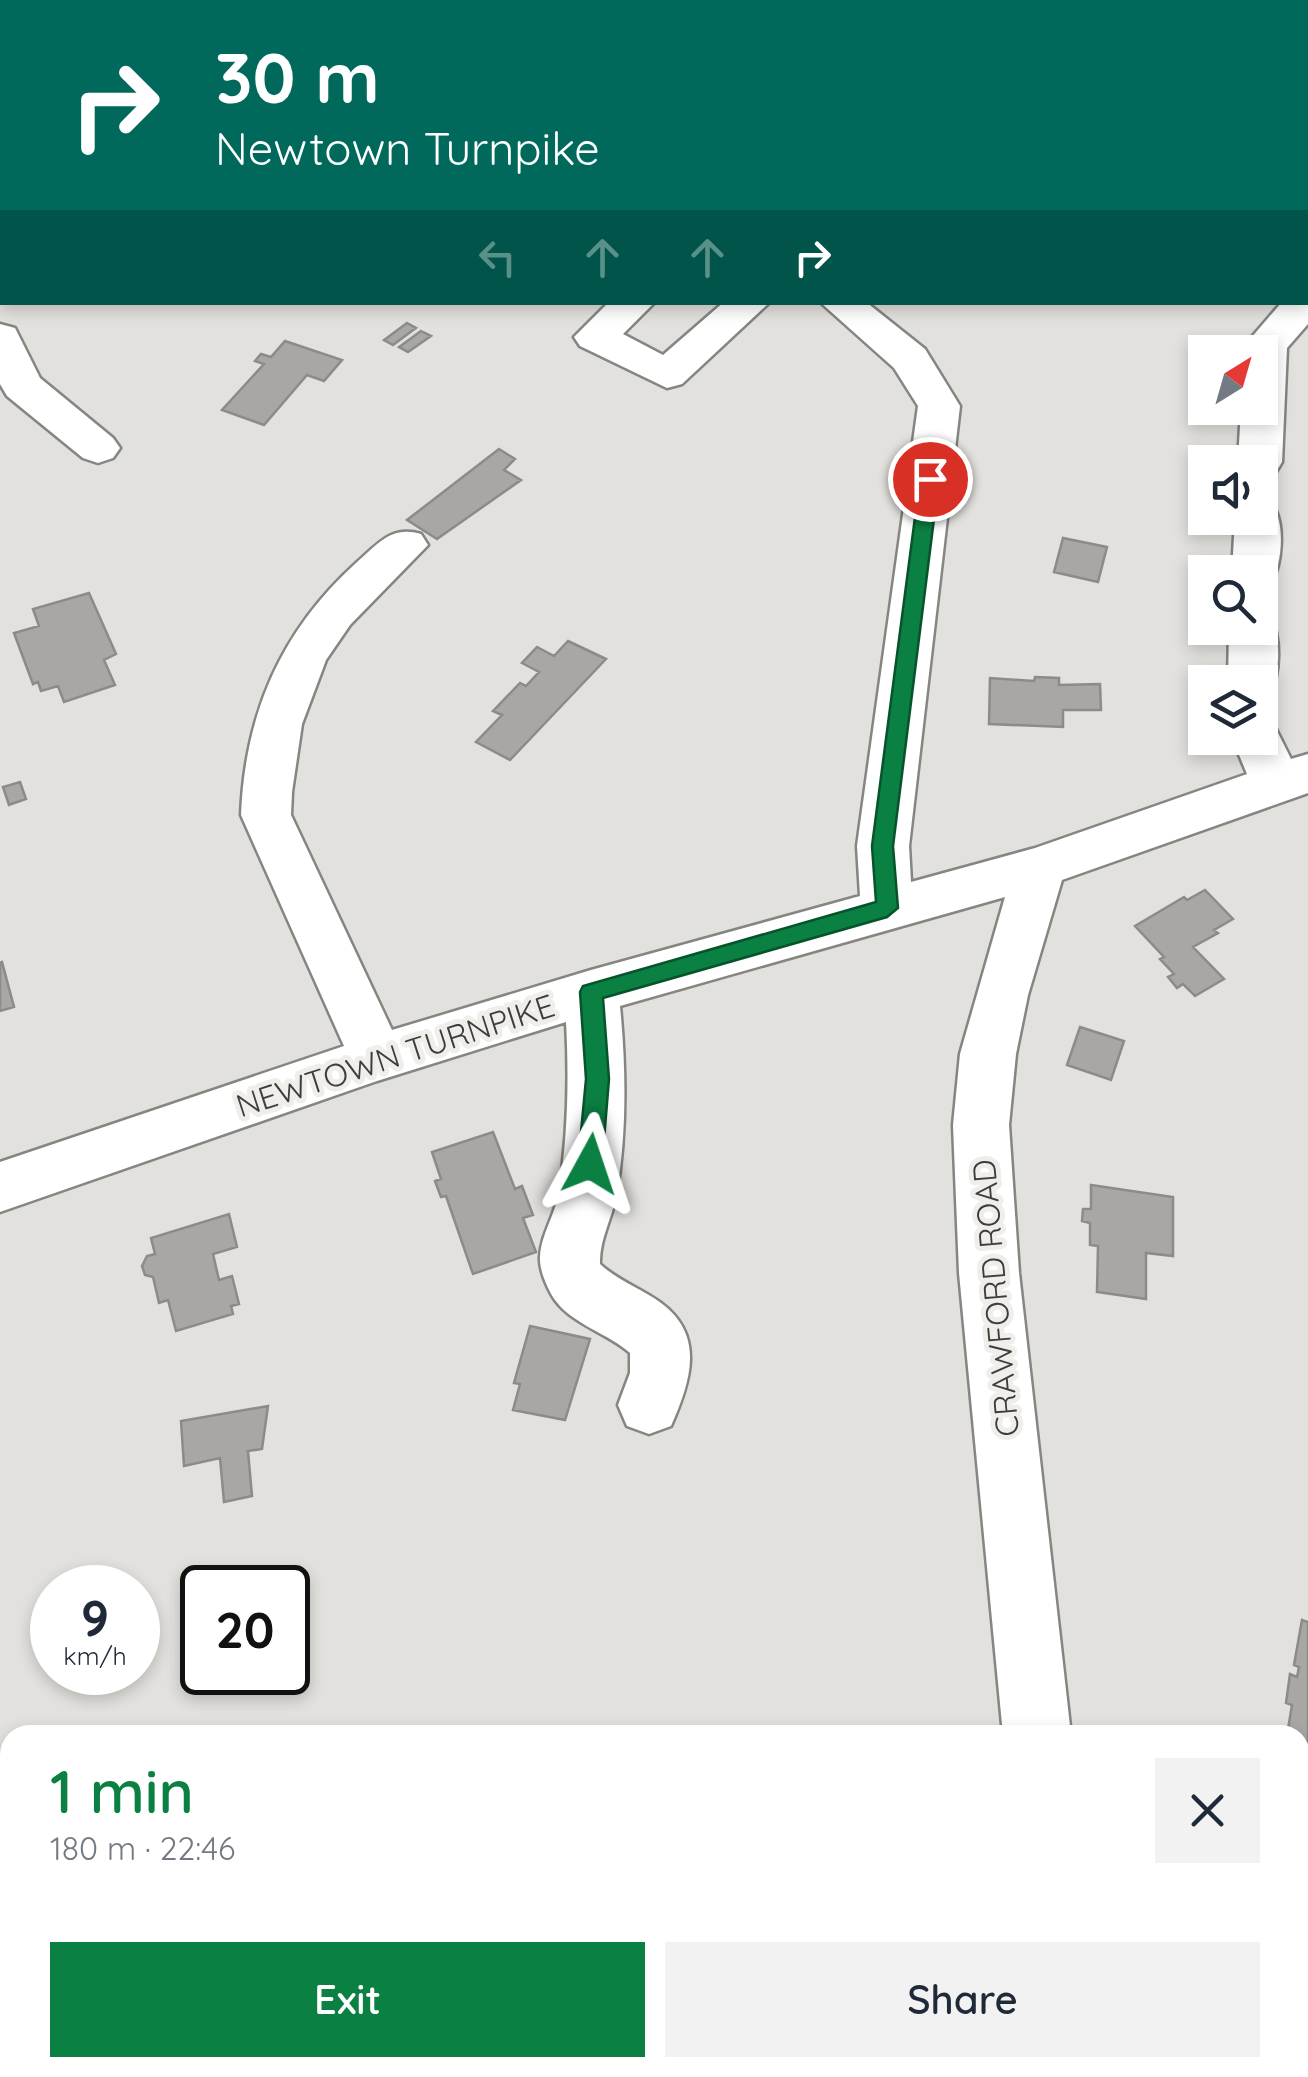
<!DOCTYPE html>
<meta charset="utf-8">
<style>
:root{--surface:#fff;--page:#f2f2f3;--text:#1f2937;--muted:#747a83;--accent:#0b8043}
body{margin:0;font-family:Quicksand,sans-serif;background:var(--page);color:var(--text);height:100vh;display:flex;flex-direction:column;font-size:38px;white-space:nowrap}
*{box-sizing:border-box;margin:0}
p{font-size:32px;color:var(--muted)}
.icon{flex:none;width:55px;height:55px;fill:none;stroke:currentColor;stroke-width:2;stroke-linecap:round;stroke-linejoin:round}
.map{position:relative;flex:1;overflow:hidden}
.details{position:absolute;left:0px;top:1725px;width:1310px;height:352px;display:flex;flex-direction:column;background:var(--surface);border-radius:30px 30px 0 0;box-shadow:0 5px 15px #0003}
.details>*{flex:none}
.hud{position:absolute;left:0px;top:0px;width:1310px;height:305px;box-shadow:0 5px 15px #0003;background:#00695c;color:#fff;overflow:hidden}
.needle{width:65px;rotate:37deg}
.controls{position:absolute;left:1188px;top:335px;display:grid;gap:20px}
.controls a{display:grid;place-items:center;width:90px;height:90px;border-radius:0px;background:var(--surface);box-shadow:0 5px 15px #0003;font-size:50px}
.speed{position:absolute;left:30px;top:1565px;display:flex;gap:20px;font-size:50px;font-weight:700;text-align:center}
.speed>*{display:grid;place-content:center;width:130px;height:130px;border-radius:50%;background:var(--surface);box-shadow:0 5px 15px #0003;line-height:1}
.speed small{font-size:25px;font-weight:400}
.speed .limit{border:5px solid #111;border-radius:15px;background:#fff;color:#111}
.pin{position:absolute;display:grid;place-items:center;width:85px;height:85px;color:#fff;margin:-42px;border:5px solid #fff;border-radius:50%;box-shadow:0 2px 10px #0007}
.me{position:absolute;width:110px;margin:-55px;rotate:5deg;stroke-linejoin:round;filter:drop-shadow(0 0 8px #0008)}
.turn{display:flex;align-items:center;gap:35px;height:210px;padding:0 50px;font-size:45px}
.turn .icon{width:130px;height:130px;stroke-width:2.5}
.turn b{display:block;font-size:70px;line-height:85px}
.lanes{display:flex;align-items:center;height:95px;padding:0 50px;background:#0003;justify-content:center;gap:50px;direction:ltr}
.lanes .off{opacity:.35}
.round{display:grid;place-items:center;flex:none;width:105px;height:105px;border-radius:0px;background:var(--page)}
.headline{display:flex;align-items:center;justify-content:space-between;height:170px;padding:0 50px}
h1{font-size:60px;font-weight:600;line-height:75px;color:var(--accent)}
.button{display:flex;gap:20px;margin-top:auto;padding:20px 50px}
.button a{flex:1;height:115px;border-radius:0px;background:var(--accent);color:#fff;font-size:40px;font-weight:600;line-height:115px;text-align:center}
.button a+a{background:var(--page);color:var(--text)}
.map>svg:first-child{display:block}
</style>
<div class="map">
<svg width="1308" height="2077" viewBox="0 0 1308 2077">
<rect width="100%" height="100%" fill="#e2e1dd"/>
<path fill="#a8a7a4" stroke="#8b8b87" stroke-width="2.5" d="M407 323 416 328 393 345 384 340Z
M421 331 431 336 408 352 399 347Z
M285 341 342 360 324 381 307 375 264 425 222 410 264 364 255 361 261 354 271 357Z
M499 449 515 459 504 470 521 480 437 539 407 520Z
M1063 538 1107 547 1098 582 1054 572Z
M89 593 116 654 104 660 115 685 64 702 58 686 41 691 38 682 33 684 14 633 39 626 33 609Z
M568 641 606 659 510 760 476 742 502 715 493 711 520 683 526 686 539 672 522 663 537 647 554 656Z
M1035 677 1059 678V685L1100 684 1101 710H1063V727L989 724 990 678 1034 681Z
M20 782 26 799 9 805 3 787Z
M1205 890 1233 919 1214 930 1218 933 1193 947 1224 979 1195 996 1183 984 1177 988 1168 977 1174 974 1160 959 1164 957 1135 926 1184 897 1187 900Z
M2 962 14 1007 0 1011V963Z
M1080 1027 1124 1041 1111 1080 1067 1065Z
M493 1132 515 1189 522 1186 533 1215 523 1218 536 1252 473 1274 446 1196 441 1197 435 1181 441 1179 432 1152Z
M1091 1185 1173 1197V1256L1146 1253V1299L1097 1292 1098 1246 1090 1245V1223L1082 1221 1083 1209H1091Z
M229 1214 237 1247 213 1254 219 1280 232 1276 239 1304 231 1306 233 1314 176 1331 168 1300 159 1303 153 1277 145 1275 142 1266 147 1256 155 1254 151 1238Z
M530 1326 590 1339 565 1420 513 1410 520 1384 514 1383Z
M268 1406 262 1449 248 1451 252 1496 224 1502 220 1458 184 1466 181 1421Z
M1302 1620 1308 1622V1866L1300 1863V1735H1287L1292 1705 1286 1703 1290 1674 1297 1677 1299 1667 1294 1665Z
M198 2068H300L297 2077H195Z"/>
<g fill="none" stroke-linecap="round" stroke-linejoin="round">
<defs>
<path id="minor" d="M0 186H2V210H0Z
M1308 290V324L1287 348 1282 462 1276 472 1260 477V462H1238L1241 408H1260V352H1245V345L1282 302H1308Z
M609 302H655L623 334 663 355 724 302H770L682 384 667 388 580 346 574 337Z
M820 302H866L925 349 960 406 909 846 911 882 1035 848 1247 774 1232 738H1260V720L1274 725 1291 759 1308 754V793L1062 880 1028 995 1016 1054 1009 1125 1019 1273 1071 1735H1003L959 1273 953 1125 960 1054 1005 897 620 1006C626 1068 627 1135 616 1196 612 1219 599 1240 600 1264 618 1281 641 1288 661 1303 706 1336 690 1383 671 1426L649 1434 627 1426 618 1405 630 1373V1353C609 1334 572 1324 555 1300 548 1290 539 1270 540 1257 541 1234 556 1214 559 1191 568 1135 569 1078 566 1022L377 1081 0 1212V1162L344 1046 241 815C245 714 281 631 356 563 378 544 391 525 421 534L428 545 350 625 326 660 302 724 292 792 291 815 392 1030 591 970 860 896 857 846 918 406 894 368Z
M0 324 15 328 40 378 113 438 120 448 113 458 98 463 83 458 7 396 0 384Z
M1260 503 1274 507C1285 526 1282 565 1271 583L1260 587V572H1232L1235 518H1260Z
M1260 613 1270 616C1281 636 1281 674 1269 695L1260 697V682H1228L1229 628H1260Z
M1032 2068H1106L1107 2077H1033Z"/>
</defs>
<use href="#minor" stroke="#858581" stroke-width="5"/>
<use href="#minor" fill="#fff" fill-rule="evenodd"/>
</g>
<path fill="#0b8043" stroke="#07532c" stroke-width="2.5" d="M930 473 939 479 893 846 898 908 887 917 603 998 609 1079 602 1164 598 1171 590 1174 582 1171 578 1164 586 1079 580 992 583 986 876 902 872 846 920 479Z"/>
<g text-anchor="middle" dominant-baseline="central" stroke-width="10" stroke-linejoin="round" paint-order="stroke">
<g font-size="32" fill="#3d3d3b" stroke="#efeeeb">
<text transform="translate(395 1055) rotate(-18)">NEWTOWN TURNPIKE</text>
<text transform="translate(995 1298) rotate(-95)">CRAWFORD ROAD</text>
</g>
</g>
</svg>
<div class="controls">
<a><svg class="needle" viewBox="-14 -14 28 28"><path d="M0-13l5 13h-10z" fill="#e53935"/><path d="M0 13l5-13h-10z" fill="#747a83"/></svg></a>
<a><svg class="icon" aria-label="sound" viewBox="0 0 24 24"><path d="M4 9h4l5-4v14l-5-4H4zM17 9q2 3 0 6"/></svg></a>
<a><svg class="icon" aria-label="search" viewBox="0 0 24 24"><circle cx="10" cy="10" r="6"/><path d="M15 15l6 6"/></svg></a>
<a><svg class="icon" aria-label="layers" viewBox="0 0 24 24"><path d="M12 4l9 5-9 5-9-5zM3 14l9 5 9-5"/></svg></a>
</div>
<div class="speed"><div>9<small>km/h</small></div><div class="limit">20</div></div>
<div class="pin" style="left:930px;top:479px;background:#d93025"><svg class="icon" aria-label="arrive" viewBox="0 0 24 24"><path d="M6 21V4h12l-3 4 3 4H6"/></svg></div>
<svg class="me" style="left:590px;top:1164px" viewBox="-20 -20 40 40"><path d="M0-17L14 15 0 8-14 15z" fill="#0b8043" stroke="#fff" stroke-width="4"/></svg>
<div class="hud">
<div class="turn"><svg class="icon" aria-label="right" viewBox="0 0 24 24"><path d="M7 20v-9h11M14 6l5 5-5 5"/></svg><div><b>30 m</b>Newtown Turnpike</div></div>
<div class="lanes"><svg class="icon off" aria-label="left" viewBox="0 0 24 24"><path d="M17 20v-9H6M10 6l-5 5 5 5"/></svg><svg class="icon off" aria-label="ahead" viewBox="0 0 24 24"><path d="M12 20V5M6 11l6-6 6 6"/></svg><svg class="icon off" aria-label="ahead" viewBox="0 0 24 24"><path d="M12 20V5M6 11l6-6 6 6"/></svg><svg class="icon" aria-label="right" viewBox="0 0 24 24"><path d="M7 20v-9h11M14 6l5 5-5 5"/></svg></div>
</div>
<section class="details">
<div class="headline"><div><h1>1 min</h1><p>180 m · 22:46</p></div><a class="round"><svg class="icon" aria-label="close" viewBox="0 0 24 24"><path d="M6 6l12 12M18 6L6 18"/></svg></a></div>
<div class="button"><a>Exit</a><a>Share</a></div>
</section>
</div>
